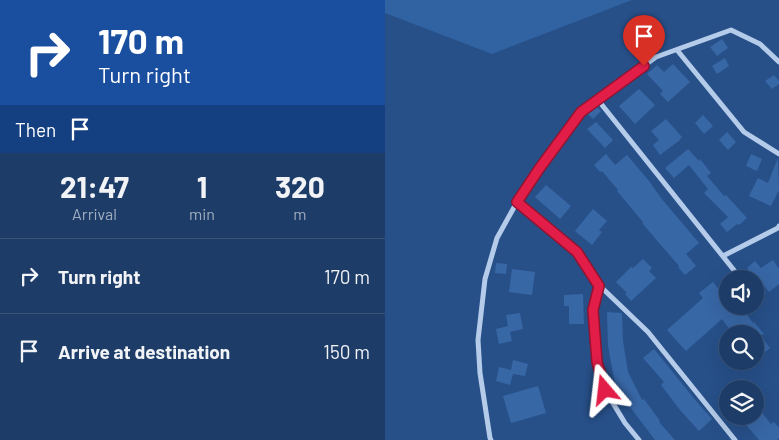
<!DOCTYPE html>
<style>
:root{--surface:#1d3c67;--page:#2a4770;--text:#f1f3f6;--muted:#a0adc0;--line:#3b567b}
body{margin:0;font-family:Barlow,sans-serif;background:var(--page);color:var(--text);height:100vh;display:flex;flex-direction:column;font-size:19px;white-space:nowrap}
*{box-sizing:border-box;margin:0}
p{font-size:16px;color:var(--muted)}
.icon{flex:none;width:28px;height:28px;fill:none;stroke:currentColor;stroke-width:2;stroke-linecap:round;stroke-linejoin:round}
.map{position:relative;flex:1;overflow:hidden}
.side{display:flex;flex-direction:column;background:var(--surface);width:385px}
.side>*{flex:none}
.banner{background:#1a4fa0;color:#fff;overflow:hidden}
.fabs{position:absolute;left:334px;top:270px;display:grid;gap:10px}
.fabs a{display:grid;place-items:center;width:45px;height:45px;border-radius:50%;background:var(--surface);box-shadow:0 5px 20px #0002,0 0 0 1px var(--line);font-size:25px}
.pin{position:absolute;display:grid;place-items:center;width:42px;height:42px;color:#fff;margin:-51px -21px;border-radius:50% 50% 50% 0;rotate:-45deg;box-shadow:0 0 5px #0007}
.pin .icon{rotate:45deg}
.me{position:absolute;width:55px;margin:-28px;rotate:343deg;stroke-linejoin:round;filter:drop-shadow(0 0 4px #0008)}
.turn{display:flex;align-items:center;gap:18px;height:105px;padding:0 15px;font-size:22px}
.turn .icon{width:65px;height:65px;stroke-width:2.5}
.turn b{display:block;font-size:35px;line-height:42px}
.then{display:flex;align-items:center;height:48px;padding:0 15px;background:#0003;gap:10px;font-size:19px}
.eta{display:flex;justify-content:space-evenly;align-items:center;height:85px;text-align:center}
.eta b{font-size:30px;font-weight:700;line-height:35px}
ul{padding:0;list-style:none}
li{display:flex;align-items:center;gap:15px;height:75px;padding:0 15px;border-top:1px solid var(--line)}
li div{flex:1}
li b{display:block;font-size:19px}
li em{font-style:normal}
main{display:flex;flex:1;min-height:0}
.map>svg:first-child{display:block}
</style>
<main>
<section class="side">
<div class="banner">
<div class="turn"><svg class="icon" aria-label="right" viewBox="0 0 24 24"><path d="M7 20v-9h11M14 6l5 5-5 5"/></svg><div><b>170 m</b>Turn right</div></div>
<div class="then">Then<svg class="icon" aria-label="arrive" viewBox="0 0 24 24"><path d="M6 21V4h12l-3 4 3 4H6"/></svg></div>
</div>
<div class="eta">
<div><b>21:47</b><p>Arrival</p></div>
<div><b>1</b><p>min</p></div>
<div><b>320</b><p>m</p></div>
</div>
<ul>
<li><svg class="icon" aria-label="right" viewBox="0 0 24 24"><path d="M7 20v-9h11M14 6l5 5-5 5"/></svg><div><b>Turn right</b></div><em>170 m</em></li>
<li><svg class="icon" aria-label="arrive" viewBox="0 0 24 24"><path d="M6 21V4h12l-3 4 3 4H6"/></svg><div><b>Arrive at destination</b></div><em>150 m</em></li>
</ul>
</section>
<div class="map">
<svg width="394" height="440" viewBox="0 0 394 440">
<rect width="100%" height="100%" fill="#275089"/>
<path fill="#3162a1" d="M0 0H247L107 54 0 13Z"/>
<path fill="#3867a6" d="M337 39 343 48 332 56 325 47Z
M340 58 344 66 332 74 327 66Z
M288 64 305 82 283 102 275 94 278 91 262 74 272 65 279 72Z
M389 75 394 81V84L387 89 380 81Z
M254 89 270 105 250 124 234 106Z
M211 106 216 111 208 119 202 113Z
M318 115 328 126 319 134 310 123Z
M281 119 297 137 295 139V140L275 155 268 145 274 140 266 131Z
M211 122 228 140 220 148 202 129Z
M342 132 351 142 343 150 334 140Z
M303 149 314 161 315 159 326 173 322 176 339 196 341 195 362 218 354 225 352 224 342 232 335 224 343 217 319 193 323 189 304 165 289 178 280 168Z
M221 154 230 165 242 155 264 181 276 198 314 243 301 254 311 266 300 275 293 267 294 266 257 223 258 222 232 191 233 190 217 171 215 172 209 165Z
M366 154 377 159 372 171 361 166Z
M393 158 394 190 386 206 364 196 373 178 383 183Z
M161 185 186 206 175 219 150 197Z
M208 209 222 221 214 230 217 232 207 245 190 231Z
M258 259 267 268 264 271 271 278 246 301 240 294 242 293 231 282 246 267 248 268Z
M388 260 394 269V284L384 292 372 277 370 279 362 268 370 261 376 268Z
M111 263 122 264 121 274 110 273Z
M127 269 150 272 147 295 124 292Z
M328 282 342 299V306H350L355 312 358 309 368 323 369 322 379 334 375 335 385 348 375 356 370 349V334H348L337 319 301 351 282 330 318 298 314 293Z
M198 294 199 324H184V306H179V295Z
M222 312 237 313 238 341 243 372 257 400 259 399 275 421 274 422 290 440H270L242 403H241L229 379 223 346Z
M135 313 138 329 125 332 127 341 114 344 111 329 123 326 121 315Z
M269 349 311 401 327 419 314 431 295 410 276 385 279 382 258 358Z
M128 360 143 364 140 376 128 374 125 385 111 381 114 367 126 370Z
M153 386 161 413 126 423 118 396Z
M370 404 386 424 389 422 394 428V438L392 440H374L357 420 362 416H370Z"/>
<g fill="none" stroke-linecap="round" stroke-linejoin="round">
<path stroke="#b4cbe9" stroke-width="5" d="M292 50 359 132 394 154
M213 100 356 279
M132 202 192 252 215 286 263 332 350 440
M338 256 393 228 394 226
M215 286 208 310 212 362 220 390 240 423 254 440
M370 296 371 298
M106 440 105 438 95 373 93 340 100 279 112 238 132 202 154 169 196 112 271 57 346 30 375 44 394 62"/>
</g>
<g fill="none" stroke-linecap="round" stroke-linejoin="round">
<defs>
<path id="route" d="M220 390 212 362 208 310 214 286 192 252 132 202 154 169 196 112 259 66"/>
</defs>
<use href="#route" stroke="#92132f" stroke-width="12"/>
<use href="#route" stroke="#e11d48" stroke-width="9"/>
</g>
</svg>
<div class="fabs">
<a><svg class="icon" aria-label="sound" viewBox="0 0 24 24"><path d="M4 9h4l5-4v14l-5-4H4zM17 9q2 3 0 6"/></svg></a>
<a><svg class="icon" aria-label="search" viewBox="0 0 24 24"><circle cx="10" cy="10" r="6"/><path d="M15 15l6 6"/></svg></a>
<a><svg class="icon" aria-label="layers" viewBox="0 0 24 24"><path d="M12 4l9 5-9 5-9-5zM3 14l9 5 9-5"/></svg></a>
</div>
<div class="pin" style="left:259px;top:66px;background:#d93025"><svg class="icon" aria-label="arrive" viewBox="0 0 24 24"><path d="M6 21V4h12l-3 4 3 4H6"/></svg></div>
<svg class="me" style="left:220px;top:390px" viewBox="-20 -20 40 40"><path d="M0-17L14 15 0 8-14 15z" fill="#e11d48" stroke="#fff" stroke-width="4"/></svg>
</div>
</main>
